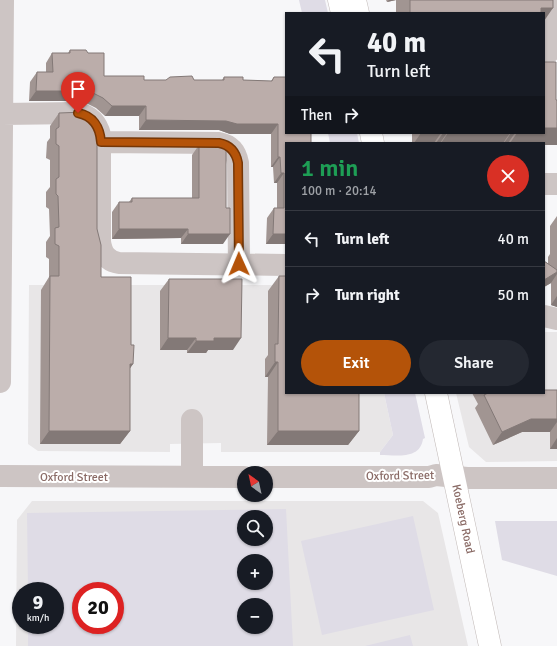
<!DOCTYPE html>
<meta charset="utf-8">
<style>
:root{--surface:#171b24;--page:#242831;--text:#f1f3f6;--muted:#9ea1a6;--line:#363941;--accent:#b45309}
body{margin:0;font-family:Signika,sans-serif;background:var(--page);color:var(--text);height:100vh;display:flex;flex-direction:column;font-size:15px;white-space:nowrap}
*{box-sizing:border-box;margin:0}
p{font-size:13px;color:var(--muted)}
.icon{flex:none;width:22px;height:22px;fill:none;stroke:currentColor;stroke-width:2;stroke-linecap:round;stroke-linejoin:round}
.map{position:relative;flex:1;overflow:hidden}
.sheet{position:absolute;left:285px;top:142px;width:260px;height:252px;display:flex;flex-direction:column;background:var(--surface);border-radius:0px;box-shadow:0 1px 3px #0004}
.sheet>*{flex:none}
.guide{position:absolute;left:285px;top:12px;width:260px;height:122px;border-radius:0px;box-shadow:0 1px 3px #0004;background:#171b24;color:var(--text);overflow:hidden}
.needle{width:26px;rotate:327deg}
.tools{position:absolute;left:237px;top:466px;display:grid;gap:8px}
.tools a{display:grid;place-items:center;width:36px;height:36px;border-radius:50%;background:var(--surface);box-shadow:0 1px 3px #0004;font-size:20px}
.speed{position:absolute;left:12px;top:582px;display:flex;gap:8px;font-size:20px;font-weight:700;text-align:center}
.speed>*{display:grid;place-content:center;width:52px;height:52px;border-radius:50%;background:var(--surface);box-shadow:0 1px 3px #0004;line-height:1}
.speed small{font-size:10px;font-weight:400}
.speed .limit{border:6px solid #d22;background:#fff;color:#111}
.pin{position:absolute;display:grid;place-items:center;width:34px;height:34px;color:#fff;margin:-41px -17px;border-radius:50% 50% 50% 0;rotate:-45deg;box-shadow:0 0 4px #0007}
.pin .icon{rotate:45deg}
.me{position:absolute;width:44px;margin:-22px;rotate:359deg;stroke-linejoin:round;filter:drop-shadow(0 0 3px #0008)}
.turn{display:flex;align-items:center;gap:14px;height:84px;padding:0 16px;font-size:18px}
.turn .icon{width:52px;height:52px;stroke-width:2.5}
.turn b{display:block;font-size:28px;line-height:34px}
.then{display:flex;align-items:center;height:38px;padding:0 16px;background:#0003;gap:8px;font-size:15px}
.round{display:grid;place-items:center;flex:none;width:42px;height:42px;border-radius:21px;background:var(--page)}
.headline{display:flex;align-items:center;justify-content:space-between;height:68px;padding:0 16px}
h1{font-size:24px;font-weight:600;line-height:30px;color:#1e9e55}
.cta{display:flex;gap:8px;margin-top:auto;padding:8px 16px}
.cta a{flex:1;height:46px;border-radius:24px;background:var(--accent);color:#fff;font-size:16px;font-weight:600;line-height:46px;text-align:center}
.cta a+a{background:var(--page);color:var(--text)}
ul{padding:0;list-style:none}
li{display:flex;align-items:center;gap:12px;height:56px;padding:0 16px;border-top:1px solid var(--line)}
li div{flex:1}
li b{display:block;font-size:15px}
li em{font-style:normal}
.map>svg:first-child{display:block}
</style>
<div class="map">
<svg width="557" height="646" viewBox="0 0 557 646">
<rect width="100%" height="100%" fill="#f7f7f9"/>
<path fill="#e8e6e7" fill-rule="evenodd" d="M29 285H286V393H384L393 435 380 452H221V443L170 444V452L38 451 28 444Z
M544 332H557V461L486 462 469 447 456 393H544Z
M32 501H423L438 513 468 646H16L17 520ZM244 517H266V539H244ZM244 561H266V583H244ZM21 591H55V625H21ZM81 591H115V625H81ZM244 605H266V627H244Z"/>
<path fill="#dfdce6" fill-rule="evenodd" d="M299 0H325L328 13H302Z
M328 133H357L359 143H330Z
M384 393H415L425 438 423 439C420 460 396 455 380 455V452L393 435Z
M286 509 293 646H28V625H55V591H28L27 513ZM244 517H266V539H244ZM244 561H266V583H244ZM81 591H115V625H81ZM244 605H266V627H244Z
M413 516 434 610 322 635 301 541Z
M495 521H557V576L502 560Z
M410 635 413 646H365Z"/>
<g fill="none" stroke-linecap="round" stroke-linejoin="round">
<defs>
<path id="major" d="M339 0 342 13
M355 0 358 13
M371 133 373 143
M436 393 490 646"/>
</defs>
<use href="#major" stroke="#c1b9b7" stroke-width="23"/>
<path stroke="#cdc5c4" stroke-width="22" d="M544 56 549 52 551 48 552 0
M2 114 78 113C90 116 97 123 100 135V242C102 254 107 261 119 263L286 265
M101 142 219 143C230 145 236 152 238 163L239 264
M544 184H557
M544 316 557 319
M0 382 3 0
M0 476 244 477
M192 477V420
M266 477H429L436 475 467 478H557"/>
<use href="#major" stroke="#fff" stroke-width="22"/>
</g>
<path fill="#a19592" d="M386 0H553L544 13H396V0L387 2Z
M70 50 88 53 104 76 144 80H222L224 77 243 80 271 81 274 77H286V244H266L267 218 274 208H277V183H274L273 167H271V134H230L219 130H139V116H105L96 108 82 101H29L30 82 37 72H46V63L52 53H68Z
M556 100 557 145H544V143H412V133H544Z
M59 113 97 229 101 277 131 345 133 364 130 368V431L120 444H40L41 290 49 277V259L46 257V242L50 236 49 209 46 207V192L50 187V160L46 158 47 142 50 138V126Z
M199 145 223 244H181V238L112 239V212L119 202H129L132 198H192V155Z
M557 216V307L551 305V283L544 287V261L548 264V257L550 254V226Z
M279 276 359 431 348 445H267L268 377H265V359L268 355V291Z
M169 279 233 350H208L206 353H187V350H160V291Z
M557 390V449H550V432H522L493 445 475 408 478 404 472 393H544Z"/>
<path fill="#837977" d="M389 0H396L387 2Z
M541 8H553L544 21V13H538Z
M36 91H89L82 101H29Z
M112 106H146L139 116H105Z
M146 120 226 121 278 124 271 134H230L219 130H139Z
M544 128H557V145H544V143H510L517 133H544Z
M421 133H441L434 143H414Z
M443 133H447L440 143H436Z
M448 133H510L503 143H441Z
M511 133H515L508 143H504Z
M278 157H280L273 167H271Z
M281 173H284L277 183H274Z
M119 229H188L181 238 112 239Z
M188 234H230L223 244H181Z
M273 234H286V244H266Z
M557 272V274L551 283 544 287V280Z
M557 296V307L551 305Z
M168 338H196L187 350H160Z
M214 338H241L233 350H208L206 353H187L196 341Z
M275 362H278L268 377H265Z
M130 364H133L124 377Z
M531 419H557V422L550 432H522L493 445 502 432Z
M49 431H130L120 444H40Z
M278 431H359L348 445H267Z
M557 438V449H550Z"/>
<path fill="#bbadaa" stroke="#837977" d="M410 0H553V8H541V13H410Z
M70 50H86L88 53H104V76H144V80H166L170 77 192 76 194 80H224V77H243V80L272 81 274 77H286V133H311V143H286V234H273L274 208H284V173H281L280 157H278V124H237L226 121 146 120V106H112L103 98 89 91H36L37 72H53L52 53H70Z
M544 62H556V100H557V128H544Z
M85 112 93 116 97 124V229L101 245V277H131V345H134L133 364H130V431H49L50 276H59V246L55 244V228L59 227 58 196 56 194V179L59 177V146L56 144V129L59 127V113Z
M199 145 226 146V208H230V234H188V229H119V202H132V198H199Z
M544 261 557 270V272L544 280Z
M279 276H286V393H359V431H278V362H275V344H278Z
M169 279H242L241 338H214V341H196V338H168Z
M544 390H557V419H531L502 432 484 395 488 393H544Z"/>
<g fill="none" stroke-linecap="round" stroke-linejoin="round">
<defs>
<path id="route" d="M78 113C93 116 100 127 101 142L219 143C230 145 236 152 238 163L239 264"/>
</defs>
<use href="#route" stroke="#753606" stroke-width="10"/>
<use href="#route" stroke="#b45309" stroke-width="7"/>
</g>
<g text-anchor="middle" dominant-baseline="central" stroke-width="4" stroke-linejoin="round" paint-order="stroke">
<g font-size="12" fill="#8a6b66" stroke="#fff">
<text transform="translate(400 476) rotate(-1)">Oxford Street</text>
<text x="74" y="477">Oxford Street</text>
<text transform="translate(463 519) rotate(78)">Koeberg Road</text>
</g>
</g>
</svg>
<div class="tools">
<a><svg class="needle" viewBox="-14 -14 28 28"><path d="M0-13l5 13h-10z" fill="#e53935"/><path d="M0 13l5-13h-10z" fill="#9ea1a6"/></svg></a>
<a><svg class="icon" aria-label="search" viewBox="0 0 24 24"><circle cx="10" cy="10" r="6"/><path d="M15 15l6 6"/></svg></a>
<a>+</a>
<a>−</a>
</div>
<div class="speed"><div>9<small>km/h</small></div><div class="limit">20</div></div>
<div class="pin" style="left:78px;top:113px;background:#d93025"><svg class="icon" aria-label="arrive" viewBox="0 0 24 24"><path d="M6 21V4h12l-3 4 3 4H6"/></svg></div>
<svg class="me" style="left:239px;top:264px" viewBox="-20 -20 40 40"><path d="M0-17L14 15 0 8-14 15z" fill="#b45309" stroke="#fff" stroke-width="4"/></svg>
<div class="guide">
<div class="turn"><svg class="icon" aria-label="left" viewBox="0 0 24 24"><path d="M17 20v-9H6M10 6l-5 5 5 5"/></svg><div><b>40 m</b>Turn left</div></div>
<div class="then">Then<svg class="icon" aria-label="right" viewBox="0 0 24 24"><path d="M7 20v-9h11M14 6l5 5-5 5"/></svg></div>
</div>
<section class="sheet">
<div class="headline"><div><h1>1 min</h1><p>100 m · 20:14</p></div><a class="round" style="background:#d93025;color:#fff"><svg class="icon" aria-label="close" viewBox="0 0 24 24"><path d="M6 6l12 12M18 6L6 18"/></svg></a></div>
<ul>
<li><svg class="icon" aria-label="left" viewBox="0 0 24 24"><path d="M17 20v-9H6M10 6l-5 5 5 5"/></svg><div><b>Turn left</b></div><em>40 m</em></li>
<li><svg class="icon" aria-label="right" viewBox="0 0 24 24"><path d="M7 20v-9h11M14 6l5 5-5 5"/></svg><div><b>Turn right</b></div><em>50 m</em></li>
</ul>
<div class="cta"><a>Exit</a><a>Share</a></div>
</section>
</div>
